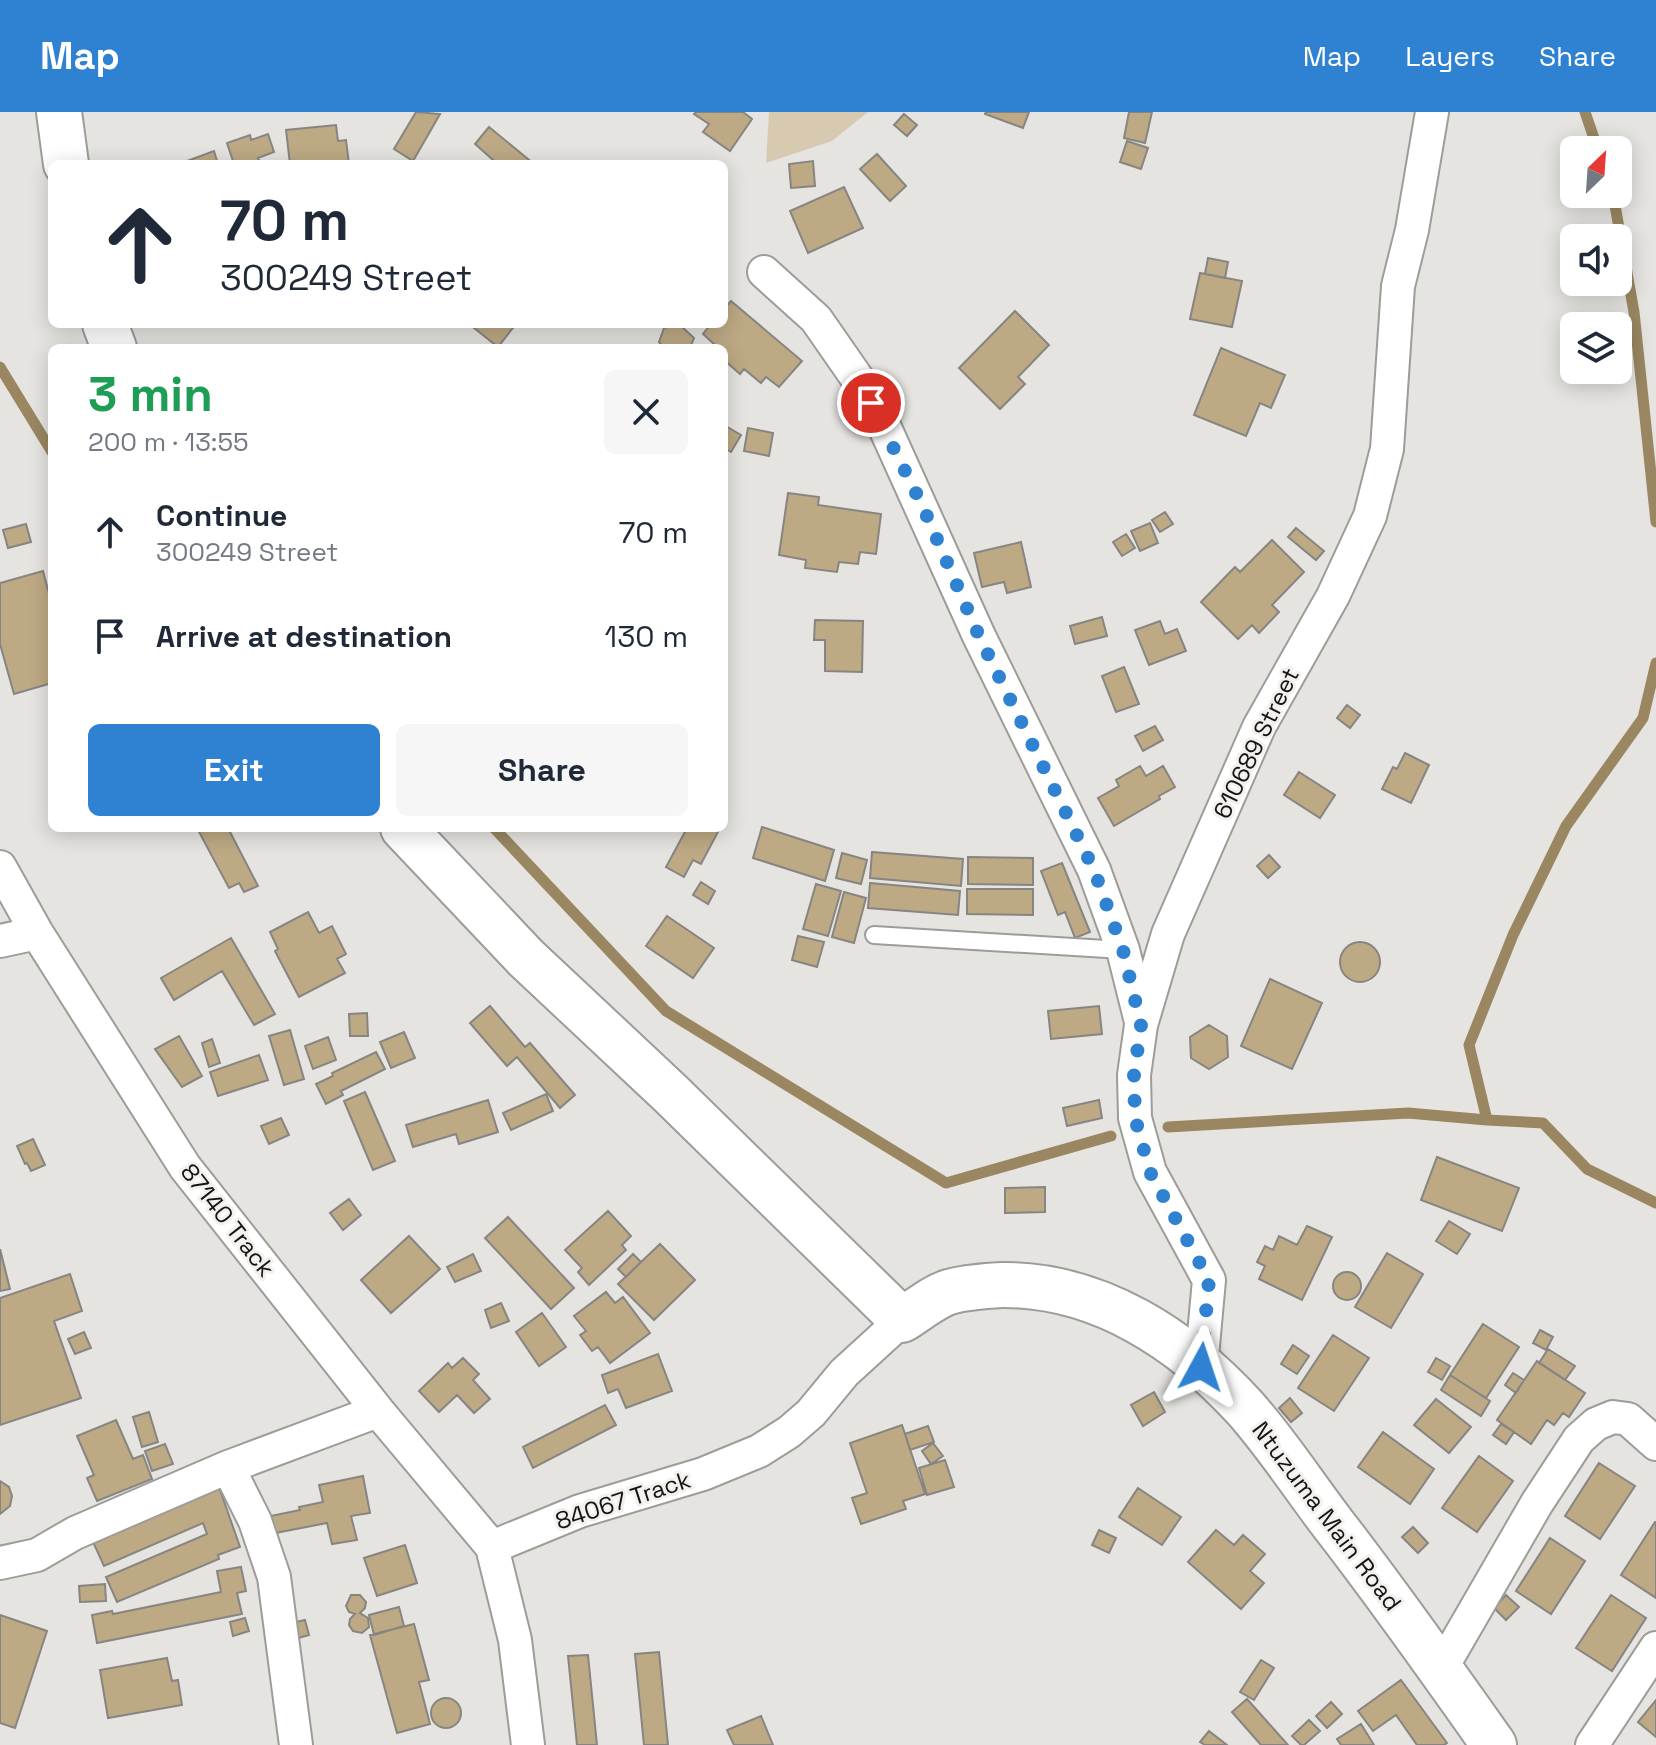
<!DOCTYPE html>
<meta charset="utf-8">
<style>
:root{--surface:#fff;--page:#f6f6f7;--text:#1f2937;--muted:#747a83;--accent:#2e82d1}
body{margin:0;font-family:"Space Grotesk",sans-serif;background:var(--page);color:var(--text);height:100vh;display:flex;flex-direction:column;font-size:30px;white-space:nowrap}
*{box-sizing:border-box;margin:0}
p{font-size:26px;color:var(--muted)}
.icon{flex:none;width:44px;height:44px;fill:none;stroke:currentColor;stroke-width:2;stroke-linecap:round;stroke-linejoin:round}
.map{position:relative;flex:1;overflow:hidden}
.sheet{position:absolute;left:48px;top:232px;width:680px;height:488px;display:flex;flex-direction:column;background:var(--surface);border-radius:12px;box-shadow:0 4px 20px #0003}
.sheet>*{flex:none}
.hud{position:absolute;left:48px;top:48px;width:680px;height:168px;border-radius:12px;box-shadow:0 4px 20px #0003;background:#fff;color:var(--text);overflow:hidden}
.needle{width:52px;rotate:25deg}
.tools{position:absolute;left:1560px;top:24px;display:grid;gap:16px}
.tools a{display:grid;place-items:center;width:72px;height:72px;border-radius:12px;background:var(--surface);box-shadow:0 4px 20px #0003;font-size:40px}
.pin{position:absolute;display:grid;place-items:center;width:68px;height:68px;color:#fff;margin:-34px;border:4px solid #fff;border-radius:50%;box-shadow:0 2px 8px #0007}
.me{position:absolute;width:88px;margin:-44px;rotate:5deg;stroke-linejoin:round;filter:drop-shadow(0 0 6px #0008)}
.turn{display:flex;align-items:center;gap:28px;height:168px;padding:0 40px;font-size:36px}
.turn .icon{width:104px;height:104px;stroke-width:2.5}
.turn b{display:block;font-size:56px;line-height:68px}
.round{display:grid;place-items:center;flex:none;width:84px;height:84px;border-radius:12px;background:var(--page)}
.headline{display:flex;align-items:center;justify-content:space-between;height:136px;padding:0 40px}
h1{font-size:48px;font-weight:800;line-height:60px;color:#1e9e55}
.button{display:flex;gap:16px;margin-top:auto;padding:16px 40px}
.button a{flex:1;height:92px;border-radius:12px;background:var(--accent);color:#fff;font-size:32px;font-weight:800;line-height:92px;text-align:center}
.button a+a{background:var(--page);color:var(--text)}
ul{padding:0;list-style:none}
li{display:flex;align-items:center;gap:24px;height:104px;padding:0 40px}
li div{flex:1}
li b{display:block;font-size:30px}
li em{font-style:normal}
header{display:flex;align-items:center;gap:48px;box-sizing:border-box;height:112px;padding:0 40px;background:var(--accent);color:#fff}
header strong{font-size:38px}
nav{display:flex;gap:44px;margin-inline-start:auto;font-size:28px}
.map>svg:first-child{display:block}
</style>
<header>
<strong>Map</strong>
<nav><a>Map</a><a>Layers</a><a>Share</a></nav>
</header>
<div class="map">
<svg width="1656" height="1633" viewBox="0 0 1656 1633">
<rect width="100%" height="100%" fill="#e6e4e0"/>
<path fill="#d7cab1" d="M769 0H868L832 29 766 51Z"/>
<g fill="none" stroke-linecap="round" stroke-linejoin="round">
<path stroke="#9a8762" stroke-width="11" d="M1585 0 1598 38
M1613 82 1634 200 1656 410
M0 255 52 340
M1656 551 1643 606 1566 714 1513 823 1469 933 1487 1008 1543 1011 1587 1057 1656 1091
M494 716 666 899 946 1071 1111 1024
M1168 1015 1408 1001 1487 1008"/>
</g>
<path fill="#bda984" stroke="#878582" stroke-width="2" d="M416 0 440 2 413 49 394 37Z
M696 0H743L752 7 730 39 703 20 709 12 694 2Z
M986 0H1029L1023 16 985 2Z
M1129 0H1152L1145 31 1124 26Z
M904 2 917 13 907 24 894 13Z
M336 13 338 29 346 28 349 52H290L286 18Z
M489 15 534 52H490L493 48 475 32Z
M268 22 274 40 258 46 261 52H234L227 31 250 23 251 28Z
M1127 29 1148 36 1141 57 1120 50Z
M214 39 218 52H179Z
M877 42 906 74 890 89 860 57Z
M813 49 815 74 791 76 789 52Z
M844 75 863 116 808 141 790 99Z
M1208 146 1228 150 1225 166 1205 162Z
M1200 161 1242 169 1232 215 1190 207Z
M731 189 802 249 779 275 766 265 761 271 744 257 740 262 724 248V236H713L715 233 703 222 711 212H724V197Z
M1015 199 1049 233 1018 265 1025 272 1000 297 959 256Z
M469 212H516L498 235Z
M679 212 694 226 690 236H664L659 230 664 216Z
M1221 236 1285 263 1271 296 1260 291 1246 324 1194 303Z
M724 313 741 323 731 340 724 336Z
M748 316 773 321 769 344 744 339Z
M788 381 819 385 818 393 881 402 876 442 860 440 858 452 839 450 837 460 805 456 806 448 779 443Z
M1165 400 1173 412 1160 420 1152 408Z
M1150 411 1158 431 1140 439 1131 419Z
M26 412 31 430 8 436 3 418Z
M1296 416 1324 439 1316 448 1288 425Z
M1126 422 1135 436 1122 444 1113 430Z
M1272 428 1304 460 1272 493 1279 500 1259 521 1252 513 1238 527 1201 490 1235 455 1240 460Z
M1021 430 1031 475 1007 481 1004 470 982 475 974 441Z
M43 459 52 493V571L14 582 0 532V471Z
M1102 505 1107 524 1075 532 1070 514Z
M815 508 863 509 862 560 825 559V528H814Z
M1160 509 1165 522 1177 517 1186 539 1149 553 1135 518Z
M1124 555 1139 592 1116 600 1102 564Z
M1347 593 1360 603 1350 616 1337 606Z
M1155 614 1163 628 1143 639 1135 624Z
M1405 641 1429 653 1411 691 1382 677 1393 655 1397 657Z
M1140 654 1146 664 1163 654 1175 675 1159 684 1160 687 1114 714 1098 686 1119 674 1116 668Z
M1299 660 1335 683 1320 706 1284 683Z
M762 715 834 738 825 769 753 746Z
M197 716H228L258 774 244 780 239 771 229 776Z
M687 716H720L701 752 693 748 684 765 666 755Z
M872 740 963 747 961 774 870 766Z
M842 741 867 748 861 772 836 766Z
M1269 743 1280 755 1268 766 1257 754Z
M968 745 1033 746V773L968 772Z
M1062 751 1090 820 1075 826 1065 800 1058 803 1041 759Z
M701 770 715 779 708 792 693 783Z
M870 771 960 779 958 803 868 796Z
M816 772 841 779 828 824 803 817Z
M967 777H1033V803L967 802Z
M844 780 866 786 854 831 832 825Z
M308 800 319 821 332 814 346 842 337 847 345 861 299 885 275 839 278 837 270 820Z
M667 804 714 836 693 866 646 834Z
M798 824 824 830 817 855 792 848Z
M231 826 275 902 254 913 222 859 174 888 161 866Z
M1340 850a20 20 0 1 1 40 0a20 20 0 1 1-40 0Z
M1270 867 1322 891 1292 957 1241 934Z
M490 894 525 935 530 931 575 983 560 996 517 945 507 954 470 911Z
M1099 894 1102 922 1051 927 1048 899Z
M367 901 368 924H350L349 902Z
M1209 913 1227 924 1228 945 1209 957 1191 946 1190 925Z
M290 918 304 967 284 973 269 924Z
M404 920 415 946 391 956 380 930Z
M179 924 202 964 182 975 155 937Z
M328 925 336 948 313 957 305 934Z
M212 927 220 951 209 955 202 931Z
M376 940 385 957 341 979 343 983 326 992 316 972 333 964 332 961Z
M259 943 268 968 218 984 210 960Z
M365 980 395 1049 373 1058 344 989Z
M546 982 553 999 511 1018 503 1001Z
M488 988 498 1020 459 1032 456 1022 413 1035 406 1013Z
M1099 988 1102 1006 1067 1014 1063 996Z
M281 1006 289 1023 269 1032 261 1014Z
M33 1027 45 1053 31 1059 27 1051 25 1052 17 1034Z
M1437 1045 1519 1076 1502 1119 1421 1088Z
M1045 1075V1100L1005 1101V1076Z
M349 1087 361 1103 343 1118 330 1101Z
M608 1099 631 1124 622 1133 626 1138 589 1173 578 1160 582 1156 565 1138Z
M508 1105 574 1176 551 1197 485 1126Z
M1449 1109 1470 1122 1457 1142 1436 1129Z
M1307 1114 1332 1125 1302 1188 1259 1167 1265 1154 1257 1150 1265 1134 1273 1138 1279 1124 1297 1133Z
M409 1124 440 1157 391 1201 361 1168Z
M660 1132 695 1168 654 1208 618 1172Z
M0 1137 10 1177 0 1179Z
M1387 1141 1423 1162 1391 1216 1355 1195Z
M473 1142 481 1159 455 1170 447 1155Z
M633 1142 641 1150 626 1165 618 1157Z
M1333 1174a14 14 0 1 1 28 0a14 14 0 1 1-28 0Z
M70 1162 82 1199 54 1209 81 1286 0 1313V1186Z
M606 1180 615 1191 623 1185 650 1221 610 1251 598 1235 592 1239 580 1223 586 1219 574 1204Z
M501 1191 509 1209 491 1216 485 1198Z
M542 1201 566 1235 539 1254 516 1220Z
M1483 1212 1519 1235 1486 1286 1450 1263Z
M1540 1218 1553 1225 1546 1238 1533 1231Z
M84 1220 91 1236 75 1242 68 1227Z
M1333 1223 1369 1246 1334 1299 1298 1276Z
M1293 1233 1309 1244 1297 1262 1281 1252Z
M1548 1237 1575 1254 1565 1268 1539 1251Z
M658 1242 672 1279 626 1296 618 1277 608 1281 602 1263Z
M463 1246 479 1262 473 1268 490 1287 474 1301 457 1283 439 1300 419 1279 448 1251 452 1256Z
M1436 1246 1450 1254 1442 1268 1428 1260Z
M1537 1249 1585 1281 1569 1305 1563 1301 1554 1313 1547 1308 1531 1332 1497 1308Z
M1513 1261 1524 1268 1516 1281 1505 1273Z
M1450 1263 1490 1289 1481 1304 1441 1278Z
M1154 1280 1165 1300 1143 1314 1131 1293Z
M1290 1286 1302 1301 1291 1310 1279 1296Z
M1436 1287 1471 1315 1449 1341 1414 1313Z
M605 1293 616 1313 533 1356 523 1335Z
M149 1300 158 1330 142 1335 133 1305Z
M116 1308 133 1347 143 1343 152 1367 97 1389 87 1366 94 1363 77 1324Z
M1501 1312 1514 1320 1506 1332 1493 1323Z
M902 1313 925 1382 903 1389 906 1397 861 1412 852 1386 867 1381 850 1331Z
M928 1314 934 1330 910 1338 905 1322Z
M1383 1320 1434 1357 1410 1392 1358 1355Z
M933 1331 943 1344 931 1352 922 1339Z
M165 1332 173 1352 152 1359 145 1339Z
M1479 1344 1513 1369 1477 1420 1442 1396Z
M945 1348 954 1375 927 1383 919 1356Z
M1599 1351 1635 1374 1600 1427 1565 1404Z
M363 1364 370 1401 351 1404 357 1428 332 1432 327 1411 270 1422 266 1405 300 1398 299 1395 323 1390 319 1373Z
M0 1369 9 1375 12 1384 10 1394 0 1402Z
M218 1372 240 1435 218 1443 219 1447 117 1490 106 1465 207 1422 203 1411 104 1454 93 1430Z
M1138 1376 1181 1405 1162 1433 1119 1405Z
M1655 1410H1656V1486L1621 1463Z
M1413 1415 1428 1431 1418 1441 1402 1425Z
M1099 1418 1116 1426 1109 1441 1092 1433Z
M1216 1418 1234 1433 1243 1423 1265 1442 1250 1459 1264 1471 1241 1497 1188 1450Z
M1550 1426 1585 1449 1551 1502 1516 1479Z
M405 1433 417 1471 377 1484 364 1446Z
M241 1455 246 1479 237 1481 242 1502 97 1531 92 1503 112 1499 113 1502 221 1480 217 1459Z
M105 1472 106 1489 80 1490 79 1474Z
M351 1483H360L366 1490 365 1496 360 1501 368 1506 369 1515 362 1521 353 1519 349 1513 350 1507 355 1502 349 1500 346 1494Z
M1506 1483 1519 1495 1506 1508 1494 1496Z
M1611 1483 1646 1506 1612 1559 1576 1536Z
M399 1495 404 1514 374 1523 369 1503Z
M0 1503 47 1519 15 1616 0 1611Z
M245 1506 249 1519 233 1524 230 1510Z
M305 1508 309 1523 295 1527 291 1511Z
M414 1512 429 1568 419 1570 430 1612 397 1621 370 1523Z
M659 1540 668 1633H644L635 1542Z
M588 1543 597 1633H577L568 1544Z
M167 1546 172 1569 178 1568 182 1593 108 1606 100 1558Z
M1261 1548 1274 1556 1254 1588 1240 1580Z
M1401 1568 1447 1631 1444 1633H1417L1396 1603 1373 1619 1358 1599Z
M431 1601a15 15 0 1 1 30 0a15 15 0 1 1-30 0Z
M1247 1587 1288 1633H1261L1232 1600Z
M1656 1588V1625L1638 1610Z
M1331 1590 1342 1602 1327 1616 1316 1604Z
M761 1604 773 1633H734L727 1618Z
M1309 1608 1320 1619 1304 1633H1301L1292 1624Z
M1361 1612 1374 1633H1341L1337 1627Z
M1209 1619 1227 1633H1205L1200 1630Z"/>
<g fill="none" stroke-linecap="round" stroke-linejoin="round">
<defs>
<path id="service" d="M874 823 1123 838"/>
<path id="minor" d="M764 160 816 207 857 266 885 316 979 524 1094 758 1123 838 1141 910
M0 755 37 821 185 1055 378 1299 492 1435
M0 829 37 821
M1201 1255 1209 1168 1150 1060 1135 1006 1134 963 1141 913 1168 822 1241 656 1259 615 1333 484 1370 404 1387 337 1398 174 1412 118 1432 0
M228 1355 255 1409 274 1465 296 1633
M0 1451 37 1443 75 1421 228 1355 378 1299
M1441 1557 1537 1391 1579 1327 1596 1312 1613 1305 1628 1307 1656 1332
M528 1633 515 1528 492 1435 580 1399 703 1362 759 1339 789 1320 811 1301 844 1261 902 1208
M1592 1633 1656 1536"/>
<path id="secondary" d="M59 0 66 52
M105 212 114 236
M403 716 526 846 670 981 902 1208C917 1199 933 1185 949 1180 966 1175 986 1174 1004 1173 1099 1173 1182 1227 1245 1296 1277 1332 1304 1374 1333 1412 1389 1484 1441 1558 1494 1633"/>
</defs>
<use href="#service" stroke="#9e9c99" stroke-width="20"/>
<use href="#minor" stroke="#9e9c99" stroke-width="36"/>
<use href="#secondary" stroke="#9e9c99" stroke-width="48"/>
<use href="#service" stroke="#fff" stroke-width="16"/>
<use href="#minor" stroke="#fff" stroke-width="32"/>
<use href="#secondary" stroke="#fff" stroke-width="44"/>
</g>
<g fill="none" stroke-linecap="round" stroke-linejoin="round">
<path stroke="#2e82d1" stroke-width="14" stroke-dasharray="0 25.2" d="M871 291 923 395 979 524 1094 758 1123 838 1141 913 1134 963 1135 1006 1150 1060 1209 1168 1201 1255"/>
</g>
<g text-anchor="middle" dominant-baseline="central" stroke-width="6" stroke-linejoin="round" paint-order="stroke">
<g font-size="24" fill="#151413" stroke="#f3f1ed">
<text transform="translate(1256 631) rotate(-64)">610689 Street</text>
<text transform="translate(228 1108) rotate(52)">87140 Track</text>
<text transform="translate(623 1388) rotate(-18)">84067 Track</text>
<text transform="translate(1327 1404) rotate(53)">Ntuzuma Main Road</text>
</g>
</g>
</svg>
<div class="tools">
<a><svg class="needle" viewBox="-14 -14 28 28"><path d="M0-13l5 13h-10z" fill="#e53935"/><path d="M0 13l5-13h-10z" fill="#747a83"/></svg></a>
<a><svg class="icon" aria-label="sound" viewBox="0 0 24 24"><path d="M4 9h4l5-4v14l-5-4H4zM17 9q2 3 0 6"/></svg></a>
<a><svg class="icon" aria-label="layers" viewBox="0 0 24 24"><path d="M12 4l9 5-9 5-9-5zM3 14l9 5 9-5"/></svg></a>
</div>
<div class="pin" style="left:871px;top:291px;background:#d93025"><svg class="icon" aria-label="arrive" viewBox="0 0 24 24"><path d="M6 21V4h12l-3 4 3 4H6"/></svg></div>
<svg class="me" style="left:1201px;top:1255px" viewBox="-20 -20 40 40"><path d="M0-17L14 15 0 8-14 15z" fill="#2e82d1" stroke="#fff" stroke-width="4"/></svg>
<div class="hud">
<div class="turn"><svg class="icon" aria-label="ahead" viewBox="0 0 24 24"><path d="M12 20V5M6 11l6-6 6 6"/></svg><div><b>70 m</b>300249 Street</div></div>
</div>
<section class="sheet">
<div class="headline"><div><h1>3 min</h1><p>200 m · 13:55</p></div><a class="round"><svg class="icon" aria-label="close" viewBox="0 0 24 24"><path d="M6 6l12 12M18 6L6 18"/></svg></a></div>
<ul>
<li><svg class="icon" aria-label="ahead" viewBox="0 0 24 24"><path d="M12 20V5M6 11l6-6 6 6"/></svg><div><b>Continue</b><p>300249 Street</p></div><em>70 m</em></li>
<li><svg class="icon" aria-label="arrive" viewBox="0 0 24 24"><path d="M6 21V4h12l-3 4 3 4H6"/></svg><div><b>Arrive at destination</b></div><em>130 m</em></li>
</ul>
<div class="button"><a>Exit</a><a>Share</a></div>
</section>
</div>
